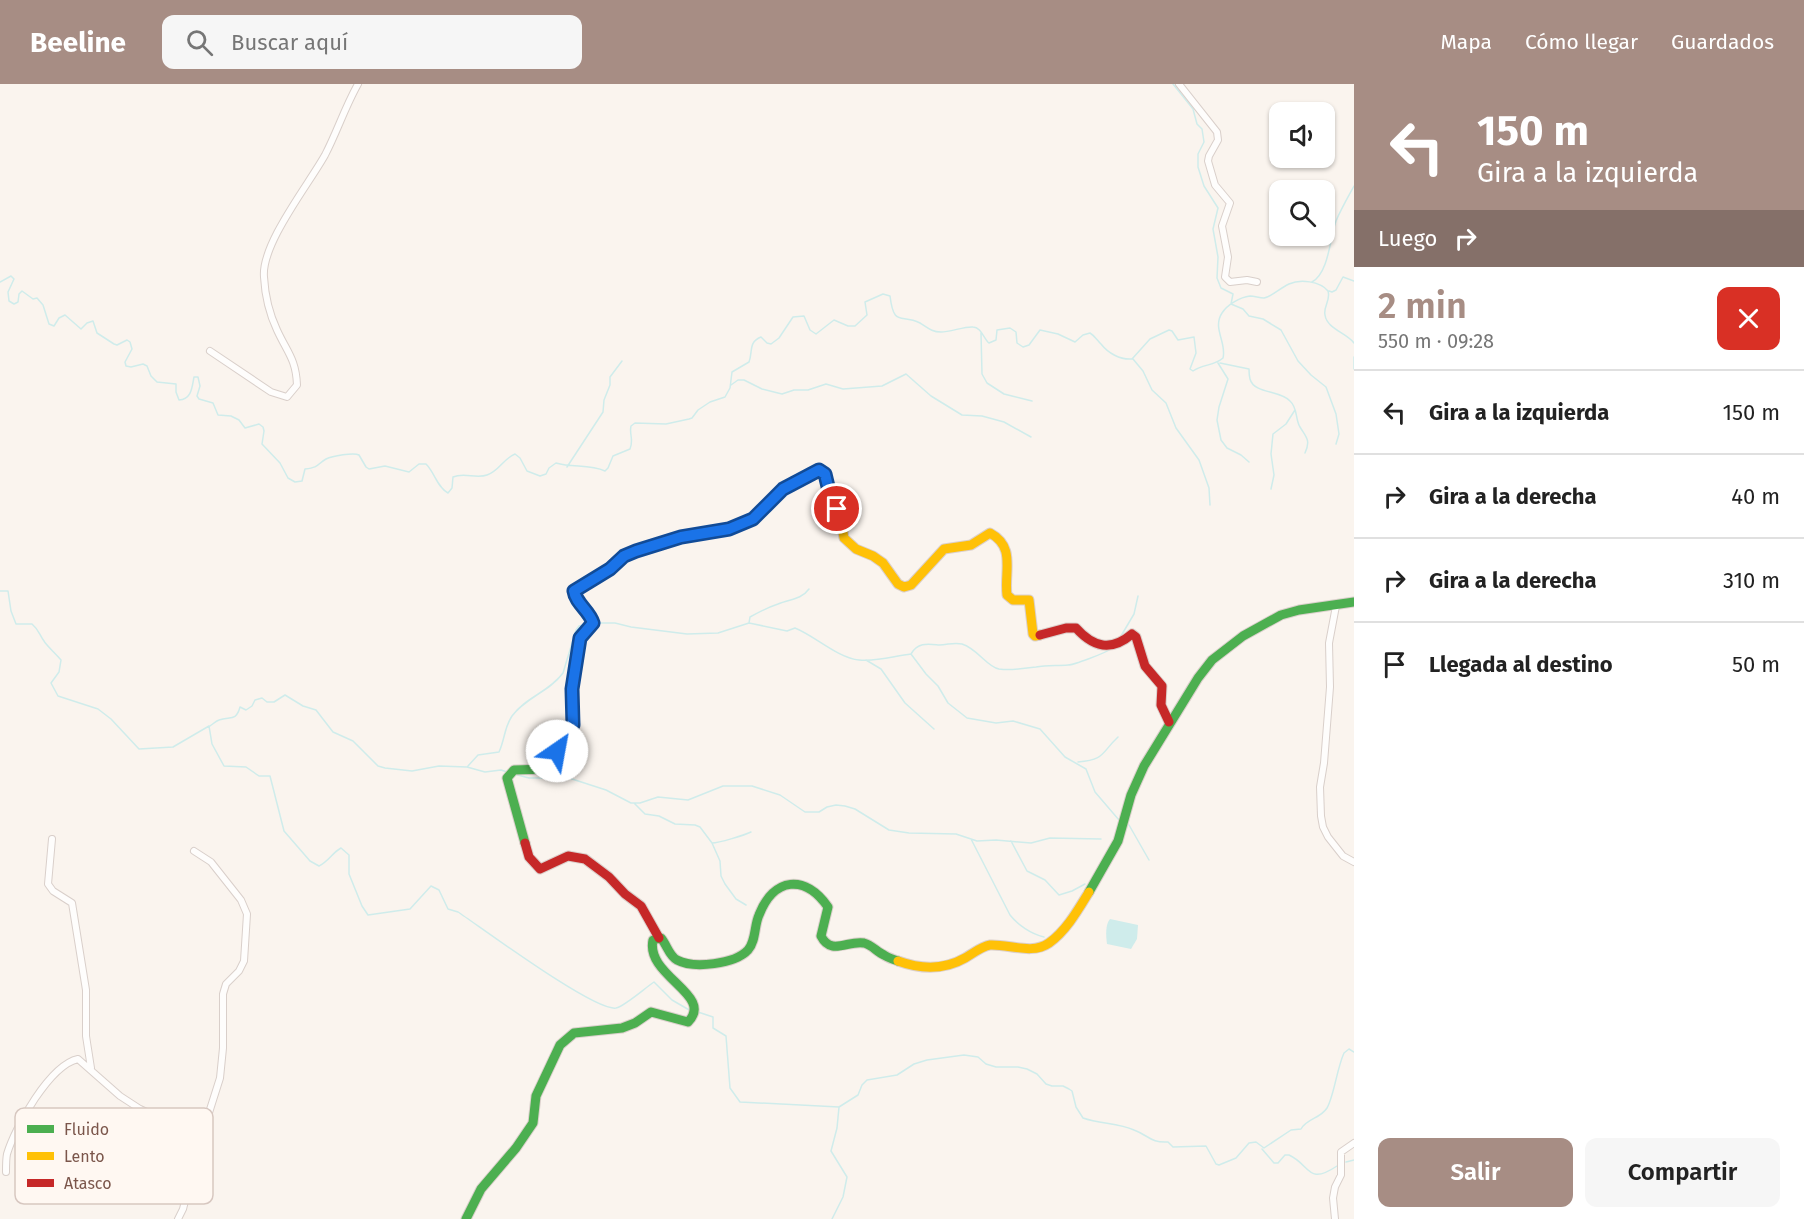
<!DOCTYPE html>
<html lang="es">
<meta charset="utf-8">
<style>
:root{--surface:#fff;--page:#f6f6f6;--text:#222;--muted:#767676;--line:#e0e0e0;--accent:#a78d84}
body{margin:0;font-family:"Fira Sans",sans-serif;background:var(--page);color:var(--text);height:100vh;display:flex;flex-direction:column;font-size:22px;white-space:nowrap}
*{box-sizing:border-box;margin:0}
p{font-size:20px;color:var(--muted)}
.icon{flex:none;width:33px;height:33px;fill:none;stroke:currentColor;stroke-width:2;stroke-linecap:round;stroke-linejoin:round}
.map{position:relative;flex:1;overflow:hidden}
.details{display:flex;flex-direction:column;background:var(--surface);width:450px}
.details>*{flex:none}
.hud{background:#a78d84;color:#fff;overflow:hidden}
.tools{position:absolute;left:1269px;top:18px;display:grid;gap:12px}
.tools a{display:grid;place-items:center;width:66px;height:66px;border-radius:12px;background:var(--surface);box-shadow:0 2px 4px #0004;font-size:30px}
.pin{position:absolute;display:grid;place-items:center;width:51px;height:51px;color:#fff;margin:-26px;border:3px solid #fff;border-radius:50%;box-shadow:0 2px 6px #0007}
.me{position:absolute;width:66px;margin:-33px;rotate:33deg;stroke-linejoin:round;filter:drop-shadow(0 0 4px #0008)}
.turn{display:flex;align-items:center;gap:21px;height:126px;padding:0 24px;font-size:27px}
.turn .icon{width:78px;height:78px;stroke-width:2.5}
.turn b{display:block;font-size:42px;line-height:51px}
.then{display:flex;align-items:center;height:57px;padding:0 24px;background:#0003;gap:12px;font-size:22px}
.round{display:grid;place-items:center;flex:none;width:63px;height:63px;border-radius:12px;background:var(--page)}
.headline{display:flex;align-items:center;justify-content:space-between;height:102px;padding:0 24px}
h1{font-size:36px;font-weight:600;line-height:45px;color:var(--accent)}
.action{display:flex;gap:12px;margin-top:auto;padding:12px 24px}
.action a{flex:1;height:69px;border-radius:12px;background:var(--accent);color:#fff;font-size:24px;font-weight:600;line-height:69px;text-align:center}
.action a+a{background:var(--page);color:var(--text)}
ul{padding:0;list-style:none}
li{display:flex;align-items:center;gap:18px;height:84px;padding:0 24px;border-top:2px solid var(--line)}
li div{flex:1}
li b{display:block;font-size:22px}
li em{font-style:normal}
header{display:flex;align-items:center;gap:36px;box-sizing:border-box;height:84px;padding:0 30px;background:var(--accent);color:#fff}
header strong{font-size:28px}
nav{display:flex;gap:33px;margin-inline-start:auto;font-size:21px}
.search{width:420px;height:54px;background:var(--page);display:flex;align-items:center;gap:15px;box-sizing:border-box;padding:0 21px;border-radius:12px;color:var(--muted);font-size:22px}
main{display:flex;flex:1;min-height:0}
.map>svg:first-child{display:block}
</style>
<header>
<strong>Beeline</strong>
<div class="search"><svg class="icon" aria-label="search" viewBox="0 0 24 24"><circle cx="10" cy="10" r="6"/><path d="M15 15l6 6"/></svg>Buscar aquí</div>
<nav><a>Mapa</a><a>Cómo llegar</a><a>Guardados</a></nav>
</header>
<main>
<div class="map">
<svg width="1354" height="1135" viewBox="0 0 1354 1135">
<rect width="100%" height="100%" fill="#faf4ee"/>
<path fill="#cfeceb" d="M1110 835 1138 841 1137 855 1131 865 1107 860C1106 852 1105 841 1110 835Z"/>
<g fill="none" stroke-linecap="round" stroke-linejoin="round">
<path stroke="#cfeceb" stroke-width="1.5" d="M1173 0 1193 25 1197 40 1202 45 1204 58 1198 70V83L1204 102 1218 124 1213 145 1218 173 1217 194 1221 204 1233 210 1231 220 1243 225 1249 232 1263 235 1281 246 1298 277 1311 291 1326 303 1336 330 1339 350 1336 360
M0 198 11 192 14 195 8 208 9 217 14 220 18 218 19 210 22 207 33 215 37 214 43 221 49 240 54 242 59 234 65 231 81 245 87 239 93 237 97 249 114 260 117 261 127 256 130 258 132 265 125 278 126 282 131 283 143 280 147 282 151 292 157 298 176 300V308L179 316C192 315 192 303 194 293H198L200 302 197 312 199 315 213 319 218 331 231 332 239 336 245 344 259 340 263 343 264 347 262 360 280 379 288 394 295 398 302 397 305 385C320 383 316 381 326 375 332 372 354 368 359 371L366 383 369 385 385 382 409 388 419 380H426C435 389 437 403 448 409L452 404 453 393C464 388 476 395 487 391 499 387 503 375 515 370L520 374 527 387 540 392 546 390 549 384 556 379C573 384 589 380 605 387L608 384 613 372 630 365C634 356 629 350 631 342L635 339 666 340 689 335 692 334 698 326 710 318 725 313 730 304 732 288 749 278C753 268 748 258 761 253L767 259 771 260 779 254 793 233 804 232 810 246 816 250 834 236 848 242H855L867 231 865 218 883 210 890 212C894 244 901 229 920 239 928 244 932 248 941 248 950 248 966 242 973 243 981 243 984 255 989 259L996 256 997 246 1010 244 1016 248 1017 259 1023 263 1029 261 1040 246 1058 250 1075 258 1083 251 1090 249C1095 252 1097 256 1101 260 1108 269 1120 276 1132 275L1150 255 1169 246 1172 247 1178 256 1194 253 1196 269 1190 285 1193 287C1203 280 1214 282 1223 274 1227 259 1212 244 1222 229 1227 221 1240 213 1250 212 1255 212 1259 214 1264 214 1273 212 1280 204 1289 200 1300 195 1320 197 1328 207 1331 216 1323 223 1325 231 1327 245 1347 249 1354 259
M1312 198C1329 189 1330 153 1336 137 1341 125 1348 113 1354 102
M1329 207 1332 208 1336 206 1343 193 1354 197
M981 249 982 290 987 299 1004 310 1032 317
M1354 273V285
M1133 275 1143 287 1152 306 1166 319 1176 344 1199 376 1209 404 1210 421
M1218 279 1228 295 1219 323 1217 336 1221 356 1227 364 1241 371 1249 378
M1220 279 1249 285C1249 288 1249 291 1250 295 1254 310 1280 306 1290 317 1298 324 1295 335 1300 343 1306 353 1311 356 1305 369
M731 301 738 296H744L762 305 782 310 794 306H808L826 300 843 305 882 302 906 290 931 312 962 331 982 332 1004 338 1031 353
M567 383 603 328 604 316 610 301V293L622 277
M1271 405 1274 391 1271 370 1273 350 1286 340 1295 326
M0 507H8L11 527 16 540H32C39 546 39 550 44 557 45 560 57 571 61 576L59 588 51 599 58 612 98 625 111 635 139 665 173 663 209 642 212 660 224 682 246 683 259 692H270L284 747 310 777 319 782C329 777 332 769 341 764L349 771V790L362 822 368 831 410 825 431 802 439 806 448 825 458 828C482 844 595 928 616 924 625 922 645 904 654 898L672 916 691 927
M598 539H615L631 543 687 550 718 549 749 539 754 540 787 547 795 544C815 552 838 574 859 576 877 578 894 572 911 570L926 590 938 602 948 619 967 634 996 639 1013 637 1040 645 1065 673 1086 685 1095 708 1119 736
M749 539 750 533C759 528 769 523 778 520 789 515 801 516 809 505
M1121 552 1134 530 1138 512
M911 570C918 558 928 560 939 561 948 561 953 558 962 560 978 565 987 583 999 585 1013 587 1023 584 1036 583 1047 581 1057 582 1068 581 1074 581 1105 569 1111 565
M866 576 881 585 905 619 934 645
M210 642C213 640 216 637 219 636 230 632 236 638 240 623L246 626 252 622 255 616 262 614 267 618H274L285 611 303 622 316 626 333 648 353 657 378 682 385 684 412 687 439 682 467 683 485 688 501 686 507 688
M1078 678C1105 676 1101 669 1118 653
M468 682 478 671 499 668C505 655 504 644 512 632 526 613 549 608 563 589L576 546 579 542 587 540
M514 690 529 694H569L606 706 631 719H640L658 713 688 716 723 702H752L780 711 805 728H819L827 723 836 721 845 722 855 725 889 746 909 749 956 750 977 757 996 756 1031 759 1050 754 1101 755
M634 719 645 730 659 732 675 740 695 741 700 743 712 759 720 777 721 792 725 800 736 815 746 821
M1129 741 1149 776
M971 755 1010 831C1018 841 1031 850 1044 853
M1011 757 1027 787 1045 796 1059 811 1072 807 1085 800
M712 759C719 759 745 751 751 748
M698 928 713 933V944L726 952 730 1004 740 1018 839 1023 837 1044 831 1067 847 1093 843 1113 832 1135
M839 1023 858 1011 862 1001 867 996 897 991 914 980 927 976 964 971 978 973 986 980 996 983H1018L1027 985 1037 990 1046 1000 1052 1002H1063L1069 1005 1072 1007 1076 1023 1083 1034C1100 1040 1118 1039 1134 1046 1150 1052 1150 1059 1168 1058L1173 1063 1206 1062 1216 1080 1219 1081 1236 1074 1249 1059 1256 1058 1264 1064 1291 1046 1301 1045C1307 1034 1320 1035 1327 1024 1334 1012 1337 984 1344 969L1349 965 1354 968
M1262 1065 1274 1079H1278L1285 1071H1289C1311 1081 1307 1102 1337 1082
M1346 1078 1354 1076"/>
<defs>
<path id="street" d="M1179 0 1217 48 1218 56 1209 72 1208 77 1215 101 1230 119 1222 142 1228 173 1225 193 1230 198 1247 196 1257 198
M210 267 271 308 287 313 297 301C296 275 287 268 277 246 269 229 265 211 264 193 261 160 309 100 325 71 337 48 345 23 358 0
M1336 522 1329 559 1330 603 1324 679 1320 703 1321 732 1323 743 1328 753 1343 772 1354 778
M52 755 48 800 53 807 72 819 86 906V952L91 984
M6 1088C6 1082 6 1075 7 1070 15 1043 50 981 78 975L120 1012 140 1025 201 1053
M178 1135 183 1125 200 1057 220 994 223 964V910L226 900 239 887 244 877 247 830 241 816 211 778 194 767
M1335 1135 1333 1114 1335 1103 1341 1091V1068L1354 1059"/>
<path id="fast" d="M525 759 507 694 514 686 549 685 561 658 573 641 572 605 580 554 593 539 577 516 574 507 610 485 624 472 636 467 681 453 729 445 754 435 783 405 819 386 825 390 834 418
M1089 808 1118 757 1131 711 1144 682 1198 594 1212 576 1243 552 1281 531 1299 526 1354 518
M466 1135 481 1105 516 1064 533 1039 536 1012 560 961 574 949 622 944 635 939 651 928 688 938C715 911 645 892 653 856L661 854C667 861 669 872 677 876 694 885 735 880 748 866 756 857 754 842 759 831 774 793 805 790 828 823L821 852C831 872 848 856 864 859 872 861 877 868 884 871 888 874 893 875 898 877"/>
<path id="slow" d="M834 418 840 431 844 454 856 465 873 472 883 479 898 500 904 503 911 501 944 465 971 461 990 449C1016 463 1004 487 1007 511L1013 516H1029L1033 550 1035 552 1040 551
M898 877C920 885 944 886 965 874 972 870 982 862 990 861 1009 860 1032 871 1049 859 1066 847 1078 826 1089 808"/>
<path id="jam" d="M1040 551 1066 544H1076C1093 563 1111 568 1132 550L1136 553 1145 582 1162 602 1161 621 1169 638
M525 759 529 773 540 785 568 772 585 775 609 793 625 810 641 822 659 854"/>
</defs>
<use href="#street" stroke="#d9cfca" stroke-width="8"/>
<use href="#fast" stroke="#dbd0cc" stroke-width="11"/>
<use href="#slow" stroke="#dbd0cc" stroke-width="11"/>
<use href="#jam" stroke="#dbd0cc" stroke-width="11"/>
<use href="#street" stroke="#fefdfc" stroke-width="6"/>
<use href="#fast" stroke="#4caf50" stroke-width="9"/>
<use href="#slow" stroke="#ffc107" stroke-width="9"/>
<use href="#jam" stroke="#c62828" stroke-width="9"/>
</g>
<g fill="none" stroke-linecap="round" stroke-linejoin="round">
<defs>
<path id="route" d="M557 667 573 641 572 605 580 554 593 539C589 526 576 520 574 507L610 485 624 472 636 467 681 453 729 445 753 435 783 405 819 386 825 390 830 411 837 425"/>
</defs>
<use href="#route" stroke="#114b97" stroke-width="15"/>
<use href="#route" stroke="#1a73e8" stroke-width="10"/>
</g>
<rect x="15" y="1024" width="198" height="96" rx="9" fill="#fff8f2" stroke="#d7c7c0" stroke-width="1.5"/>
<rect x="27" y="1041" width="27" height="8" fill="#4caf50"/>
<rect x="27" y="1068" width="27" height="8" fill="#ffc107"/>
<rect x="27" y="1095" width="27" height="8" fill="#c62828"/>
<g font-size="16" fill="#7b564b">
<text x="64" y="1051">Fluido</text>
<text x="64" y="1078">Lento</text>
<text x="64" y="1105">Atasco</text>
</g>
</svg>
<div class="tools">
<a><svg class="icon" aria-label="sound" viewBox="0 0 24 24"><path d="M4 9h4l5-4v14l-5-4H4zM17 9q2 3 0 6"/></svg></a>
<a><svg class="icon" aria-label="search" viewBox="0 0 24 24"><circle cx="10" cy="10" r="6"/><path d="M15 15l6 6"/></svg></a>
</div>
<div class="pin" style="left:837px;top:425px;background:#d93025"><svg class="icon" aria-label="arrive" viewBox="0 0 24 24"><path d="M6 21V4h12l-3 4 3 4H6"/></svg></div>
<svg class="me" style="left:557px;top:667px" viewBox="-20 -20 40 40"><circle r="19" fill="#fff"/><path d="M0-13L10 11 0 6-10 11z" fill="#1a73e8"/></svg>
</div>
<section class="details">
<div class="hud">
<div class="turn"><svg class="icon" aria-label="left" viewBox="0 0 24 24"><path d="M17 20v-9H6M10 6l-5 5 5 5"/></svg><div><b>150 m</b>Gira a la izquierda</div></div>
<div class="then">Luego<svg class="icon" aria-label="right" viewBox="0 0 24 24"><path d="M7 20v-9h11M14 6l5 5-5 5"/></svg></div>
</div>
<div class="headline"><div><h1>2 min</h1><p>550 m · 09:28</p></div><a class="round" style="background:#d93025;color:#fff"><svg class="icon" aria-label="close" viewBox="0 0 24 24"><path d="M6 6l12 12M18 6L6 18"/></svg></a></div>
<ul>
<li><svg class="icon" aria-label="left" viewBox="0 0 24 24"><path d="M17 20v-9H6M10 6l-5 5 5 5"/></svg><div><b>Gira a la izquierda</b></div><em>150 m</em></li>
<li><svg class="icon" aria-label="right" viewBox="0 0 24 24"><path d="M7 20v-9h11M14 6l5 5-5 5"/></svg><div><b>Gira a la derecha</b></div><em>40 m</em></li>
<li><svg class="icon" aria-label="right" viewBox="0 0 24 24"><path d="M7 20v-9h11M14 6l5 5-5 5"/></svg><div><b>Gira a la derecha</b></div><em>310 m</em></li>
<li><svg class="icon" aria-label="arrive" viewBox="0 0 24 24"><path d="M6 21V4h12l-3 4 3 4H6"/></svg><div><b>Llegada al destino</b></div><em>50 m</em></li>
</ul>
<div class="action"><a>Salir</a><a>Compartir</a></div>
</section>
</main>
